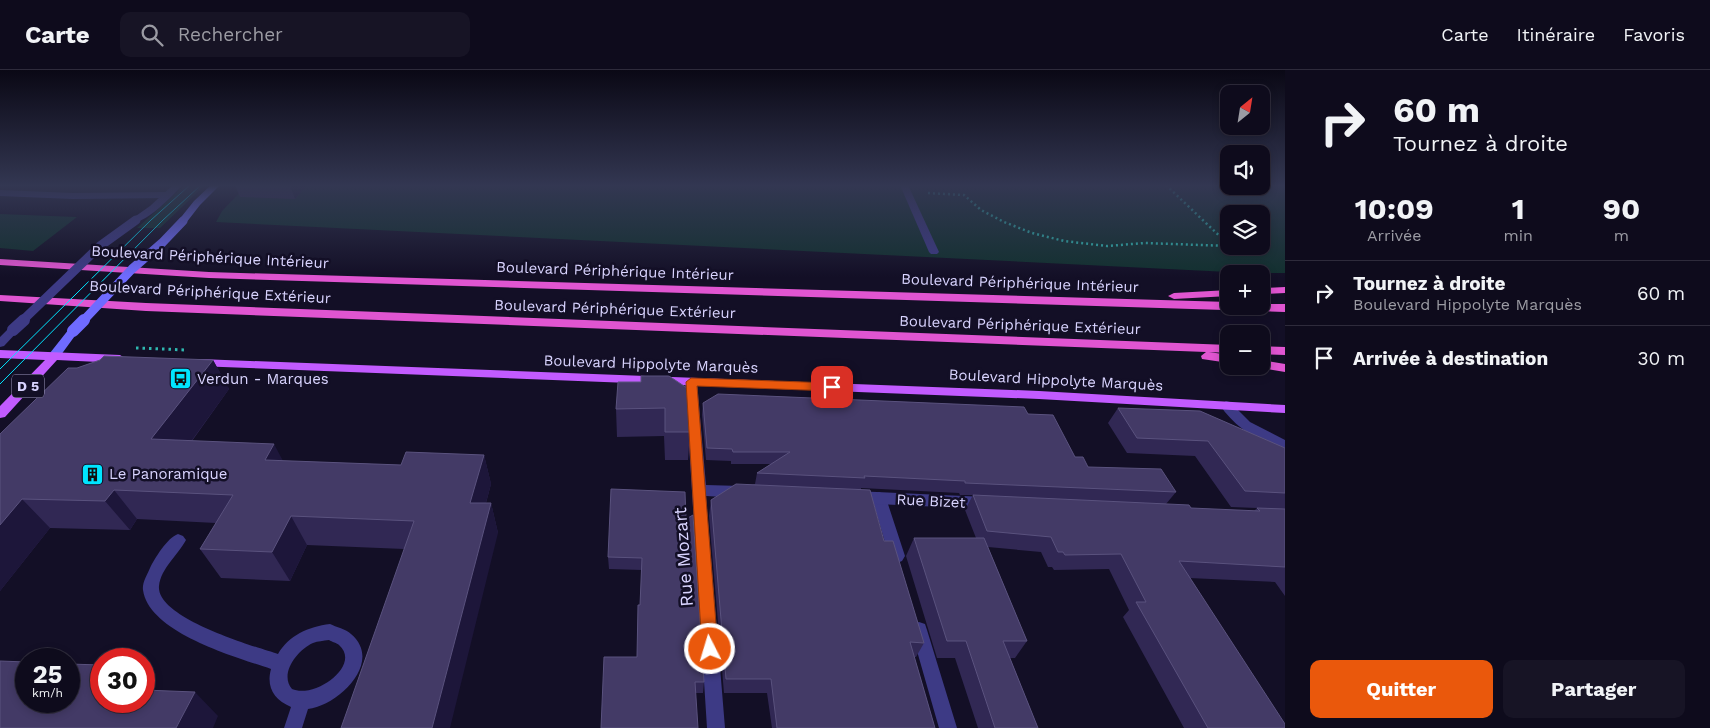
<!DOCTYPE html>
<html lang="fr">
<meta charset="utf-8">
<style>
:root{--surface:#0e0b1c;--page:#171425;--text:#f1f3f6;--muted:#9b9ba3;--line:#2e2b3b;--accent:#ea580c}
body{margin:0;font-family:"Work Sans",sans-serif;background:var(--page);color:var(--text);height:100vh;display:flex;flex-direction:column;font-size:19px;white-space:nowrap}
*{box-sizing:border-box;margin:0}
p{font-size:16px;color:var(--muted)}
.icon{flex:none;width:28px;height:28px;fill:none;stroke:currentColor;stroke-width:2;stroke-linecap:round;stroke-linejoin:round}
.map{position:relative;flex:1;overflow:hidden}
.sheet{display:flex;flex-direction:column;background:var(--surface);width:425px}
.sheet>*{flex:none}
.guide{background:#0e0b1c;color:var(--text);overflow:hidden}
.needle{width:32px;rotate:30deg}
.controls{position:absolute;left:1220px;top:15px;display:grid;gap:10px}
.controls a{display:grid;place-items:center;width:50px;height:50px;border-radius:10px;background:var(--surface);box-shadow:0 2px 8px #0003,0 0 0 1px var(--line);font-size:25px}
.speed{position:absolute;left:15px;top:578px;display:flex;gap:10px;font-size:25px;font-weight:700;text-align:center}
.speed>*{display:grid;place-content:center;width:65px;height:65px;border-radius:50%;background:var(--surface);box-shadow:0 2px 8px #0003,0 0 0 1px var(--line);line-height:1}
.speed small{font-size:12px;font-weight:400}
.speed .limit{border:8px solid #d22;background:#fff;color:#111}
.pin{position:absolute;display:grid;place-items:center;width:42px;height:42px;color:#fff;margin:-21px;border-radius:10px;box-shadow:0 2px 8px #0006}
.me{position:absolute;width:55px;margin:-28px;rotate:355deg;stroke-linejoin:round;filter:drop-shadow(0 0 4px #0008)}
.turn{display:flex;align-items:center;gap:18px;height:105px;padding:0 25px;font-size:22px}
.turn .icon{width:65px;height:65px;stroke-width:2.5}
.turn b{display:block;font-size:35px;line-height:42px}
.eta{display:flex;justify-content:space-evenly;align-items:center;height:85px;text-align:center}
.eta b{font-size:30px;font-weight:700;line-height:35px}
.primary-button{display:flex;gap:10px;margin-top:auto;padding:10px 25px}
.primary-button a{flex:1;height:58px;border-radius:10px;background:var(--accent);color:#fff;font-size:20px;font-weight:700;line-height:58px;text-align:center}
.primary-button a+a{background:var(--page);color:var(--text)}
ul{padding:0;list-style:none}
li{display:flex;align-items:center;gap:15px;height:65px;padding:0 25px;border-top:1px solid var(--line)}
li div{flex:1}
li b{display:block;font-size:19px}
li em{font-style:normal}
header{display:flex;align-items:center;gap:30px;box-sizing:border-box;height:70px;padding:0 25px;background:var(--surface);border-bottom:1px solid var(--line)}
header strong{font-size:24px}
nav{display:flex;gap:28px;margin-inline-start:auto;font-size:18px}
.search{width:350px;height:45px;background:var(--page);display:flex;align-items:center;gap:12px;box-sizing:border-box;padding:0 18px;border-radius:10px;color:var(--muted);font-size:19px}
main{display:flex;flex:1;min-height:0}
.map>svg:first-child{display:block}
</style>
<header>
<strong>Carte</strong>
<div class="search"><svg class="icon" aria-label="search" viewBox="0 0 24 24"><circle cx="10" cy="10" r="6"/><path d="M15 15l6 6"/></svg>Rechercher</div>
<nav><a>Carte</a><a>Itinéraire</a><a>Favoris</a></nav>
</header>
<main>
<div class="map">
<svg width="1285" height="658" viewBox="0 0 1285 658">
<rect width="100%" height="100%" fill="#130f26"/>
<path fill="#12302f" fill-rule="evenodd" d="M185 115H205L160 158H137Z
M247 115H1285V203H1249L216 152 222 141ZM1229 144H1261V176H1229Z
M0 144 77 147 33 181 0 178Z"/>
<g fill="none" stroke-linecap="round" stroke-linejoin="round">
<path stroke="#2fb8b0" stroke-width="2.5" stroke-dasharray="2 3" stroke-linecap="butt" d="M1166 115 1229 175
M928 123 964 125 981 140 1004 152 1032 163 1064 171 1107 176 1145 173 1229 176"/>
<path stroke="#2fb8b0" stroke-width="3" stroke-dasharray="2.5 4" stroke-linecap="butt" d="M136 278 187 280"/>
<path fill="#3d3a85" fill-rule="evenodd" d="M0 120 73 123 167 122 171 125 167 128 73 129 0 126Z
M879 422 884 424 886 428 905 486 902 491 897 493 892 491 889 486 872 428 874 424Z
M178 464 183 466 186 470C178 485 161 498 159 516 156 548 253 576 278 584 289 565 308 557 330 554 336 557 346 559 351 564 384 592 338 636 308 639L302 658H284L291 637C274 630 266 617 271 599 236 587 149 563 143 520 142 513 147 505 150 498 155 488 167 468 178 464ZM329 570C332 572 337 573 339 575 362 595 315 629 292 619 279 604 297 580 313 573 318 571 323 571 329 570Z
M919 552 925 554 927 560 957 658H939L911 560 913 554Z"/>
<path fill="#3d3a85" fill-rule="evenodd" d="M900 115H908L939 182 937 184H931L929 182Z"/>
<path fill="#3d3a85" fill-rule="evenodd" d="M173 115H182C174 125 145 154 133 152V148L150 136Z
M13 257 19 260 4 276 0 277V267L9 258Z
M691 308 697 312 706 415 741 416 746 418 748 422 746 426 741 428 706 426 725 658H707L685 312Z
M1226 331 1230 332 1250 352 1285 370V381C1260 373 1234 357 1220 335Z
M855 421 985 427 990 429 992 433 990 437 985 439 855 433 850 431 848 427 850 423Z"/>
<path fill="#6f6bff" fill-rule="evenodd" d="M211 115H220L200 135 186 153H180L178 151 194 131Z
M73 258 79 261 77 263 58 289H50L48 286 50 283 69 259Z"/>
<path fill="#c25bff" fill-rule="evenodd" d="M0 280 120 285 126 289 120 293 57 290 5 347 0 348V336L45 290 0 288Z
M200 289 1039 321 1285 335V343L1039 329 196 296 194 293Z"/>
<path fill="#e055d1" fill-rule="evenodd" d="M0 189 209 202 1229 232V236H1261V234H1285V242L209 208 0 195Z
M1285 217V223L1261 224V218Z
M1229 220V226L1174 229 1168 226 1174 223Z
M0 225 146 233 1229 275V283L1209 282 1229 285V293L1202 289 1201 286 1206 282 146 241 0 231Z
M1261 276 1285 277V285L1261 284Z
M1261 290 1285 294V302L1256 297 1261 296Z"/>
<path stroke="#00e5ff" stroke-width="1" d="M0 299 151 150 190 115
M0 314 163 150 201 115"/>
<path stroke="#3d3a85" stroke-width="9" d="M22 251 100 176 136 150"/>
<path stroke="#3d3a85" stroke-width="12" d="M13 260 24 250"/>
<path stroke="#6f6bff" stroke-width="9" d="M83 251 132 199 162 173 183 151"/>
<path stroke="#6f6bff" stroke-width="12" d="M73 261 84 250"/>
</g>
<path fill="#312854" d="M235 115H307L295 129 240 127Z
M213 290 229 319 192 371 283 391 401 395 484 385 491 414 486 433H491L498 463 404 479 307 475 290 511 221 508 200 479 216 453 137 449 130 460 50 458 0 521V364L77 298Z
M641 312 690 362 688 390H665L664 366 617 367 616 339Z
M703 333 1028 344 1075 387 1088 397 1176 422 1166 434 1191 438 1254 441 1257 438 1231 437 1195 386 1127 383 1108 353 1118 338 1285 378V526L1275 512 1189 508 1285 658H1184L1123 547 1129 540 1109 499 1054 500 1052 497H1048L1041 482 988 477 1027 571 1015 588H1010L1038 658H978L955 588H937L906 486 914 468H976L965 440 973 425H960L959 423 861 418V419L884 471 924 573 916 587H914L935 658H772L767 623H724L709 446 711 430 755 414 757 403 771 394H731V391L706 390 702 345Z
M686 449 704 612 703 623H696L637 587 642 500 609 499 608 487Z"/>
<path fill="#1d163a" d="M290 115H307L295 129Z
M213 290 229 319 171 399 151 369Z
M274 374 290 404 265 390Z
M484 385 491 414 478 462 470 433Z
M114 420 137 449 130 460 105 431Z
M22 429 50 458 0 521V455Z
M491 433 498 463 450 658H432Z
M291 446 307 475 290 511 272 482Z
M144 610 157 622 144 631Z
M195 622 218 646 213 658H176Z"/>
<path fill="#433a66" stroke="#5a527e" d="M104 286 213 290 151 369 274 374 265 390 401 395 406 382 484 385 470 433H491L432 658H341L414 451 291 446 272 482 200 479 233 425 114 420 105 431 22 429 0 455V364L68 298H77L100 290Z
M641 306H669L687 318 690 362H665V338L616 339 618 312H641Z
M718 324 1024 337 1028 344 1053 345 1075 387H1083L1088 397 1161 399 1176 422 965 413V411L864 406 865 408 757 403 790 382H733L732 379 707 378 703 333Z
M1118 338 1200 341 1285 378V423L1245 421 1208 371 1137 368Z
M736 414 870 420 884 471H893L924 573 910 572 935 658H777L771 609H726L711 430Z
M611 419 685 422 686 449 693 445 704 612H695L698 658H601L604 587H637L638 535H640L642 488 608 487Z
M973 425 1189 435 1191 438 1260 441 1257 438 1285 439V497L1179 491 1285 654V658H1208L1136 532H1146L1121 484 1065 485 1063 482H1058L1051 467 987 461Z
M914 468H984L1027 571H1003L1038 658H995L966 571H947Z
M0 591 26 592V631H69V594L101 595V631H144V620L195 622 176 658H0Z"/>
<linearGradient id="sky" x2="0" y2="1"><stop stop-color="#0a0815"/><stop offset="0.56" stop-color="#333752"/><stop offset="1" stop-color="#333752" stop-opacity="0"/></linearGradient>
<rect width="1285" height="207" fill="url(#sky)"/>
<path fill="#ea580c" stroke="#983908" d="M691 308 832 313 838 317 832 321 697 316 718 579 715 584 710 586 704 584 702 579 686 312Z"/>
<defs>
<symbol id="bus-square" viewBox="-11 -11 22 22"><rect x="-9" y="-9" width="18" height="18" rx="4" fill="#00e5ff" stroke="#130f26"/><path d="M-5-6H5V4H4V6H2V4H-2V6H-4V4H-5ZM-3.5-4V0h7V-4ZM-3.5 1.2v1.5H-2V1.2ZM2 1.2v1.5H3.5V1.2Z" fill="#111"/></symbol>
<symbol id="building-square" viewBox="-11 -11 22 22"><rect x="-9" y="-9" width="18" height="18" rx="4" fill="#00e5ff" stroke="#130f26"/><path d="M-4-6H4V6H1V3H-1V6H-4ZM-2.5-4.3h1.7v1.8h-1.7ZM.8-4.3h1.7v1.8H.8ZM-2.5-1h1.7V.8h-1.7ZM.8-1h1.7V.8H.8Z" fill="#111"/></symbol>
</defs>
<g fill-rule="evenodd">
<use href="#bus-square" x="168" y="296" width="25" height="25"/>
<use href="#building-square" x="80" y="392" width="25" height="25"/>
</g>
<g text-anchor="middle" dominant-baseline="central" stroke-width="5" stroke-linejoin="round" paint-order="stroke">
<rect fill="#130f26" stroke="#9e99be" stroke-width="1" x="12" y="304.5" width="32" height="23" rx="4"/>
<g font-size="14" font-weight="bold" fill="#d9d4ff">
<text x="28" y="316">D 5</text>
</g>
<g font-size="15" fill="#d9d4ff" stroke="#130f26">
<text transform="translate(210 187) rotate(3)">Boulevard Périphérique Intérieur</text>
<text transform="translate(615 201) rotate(2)">Boulevard Périphérique Intérieur</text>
<text transform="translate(1020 213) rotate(2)">Boulevard Périphérique Intérieur</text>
<text transform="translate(210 222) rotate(3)">Boulevard Périphérique Extérieur</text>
<text transform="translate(615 239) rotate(2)">Boulevard Périphérique Extérieur</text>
<text transform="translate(1020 255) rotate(2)">Boulevard Périphérique Extérieur</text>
<text transform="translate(651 294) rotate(2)">Boulevard Hippolyte Marquès</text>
<text transform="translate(1056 310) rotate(3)">Boulevard Hippolyte Marquès</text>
<text transform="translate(931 431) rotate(3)">Rue Bizet</text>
</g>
<g font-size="15" fill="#d9d4ff" stroke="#130f26" text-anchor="start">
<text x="197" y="309">Verdun - Marques</text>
<text x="109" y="404">Le Panoramique</text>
</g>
<g font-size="18" fill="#d9d4ff" stroke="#130f26">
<text transform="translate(683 487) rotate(-94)">Rue Mozart</text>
</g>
</g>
</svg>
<div class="controls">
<a><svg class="needle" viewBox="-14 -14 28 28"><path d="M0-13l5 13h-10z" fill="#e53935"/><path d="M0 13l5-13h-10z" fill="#9b9ba3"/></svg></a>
<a><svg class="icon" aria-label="sound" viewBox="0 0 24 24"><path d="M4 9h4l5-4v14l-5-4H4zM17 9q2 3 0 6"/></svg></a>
<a><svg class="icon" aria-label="layers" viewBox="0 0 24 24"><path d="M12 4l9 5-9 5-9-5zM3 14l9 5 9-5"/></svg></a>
<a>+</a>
<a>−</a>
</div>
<div class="speed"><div>25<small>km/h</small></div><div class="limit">30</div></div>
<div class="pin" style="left:832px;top:317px;background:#d93025"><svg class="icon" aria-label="arrive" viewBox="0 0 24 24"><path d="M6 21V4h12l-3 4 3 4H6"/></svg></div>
<svg class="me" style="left:710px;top:579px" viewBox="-20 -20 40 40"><circle r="17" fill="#ea580c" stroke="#fff" stroke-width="3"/><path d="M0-11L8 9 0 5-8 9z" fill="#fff"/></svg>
</div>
<section class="sheet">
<div class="guide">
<div class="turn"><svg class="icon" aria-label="right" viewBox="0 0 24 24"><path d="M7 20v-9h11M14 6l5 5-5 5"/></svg><div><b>60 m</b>Tournez à droite</div></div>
</div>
<div class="eta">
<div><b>10:09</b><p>Arrivée</p></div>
<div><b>1</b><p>min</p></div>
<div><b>90</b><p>m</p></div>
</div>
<ul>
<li><svg class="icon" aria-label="right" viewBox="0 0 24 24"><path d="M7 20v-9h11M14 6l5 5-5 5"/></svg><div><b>Tournez à droite</b><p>Boulevard Hippolyte Marquès</p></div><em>60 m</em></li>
<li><svg class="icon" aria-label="arrive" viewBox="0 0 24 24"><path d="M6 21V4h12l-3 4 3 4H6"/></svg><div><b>Arrivée à destination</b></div><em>30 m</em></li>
</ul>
<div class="primary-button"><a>Quitter</a><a>Partager</a></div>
</section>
</main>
